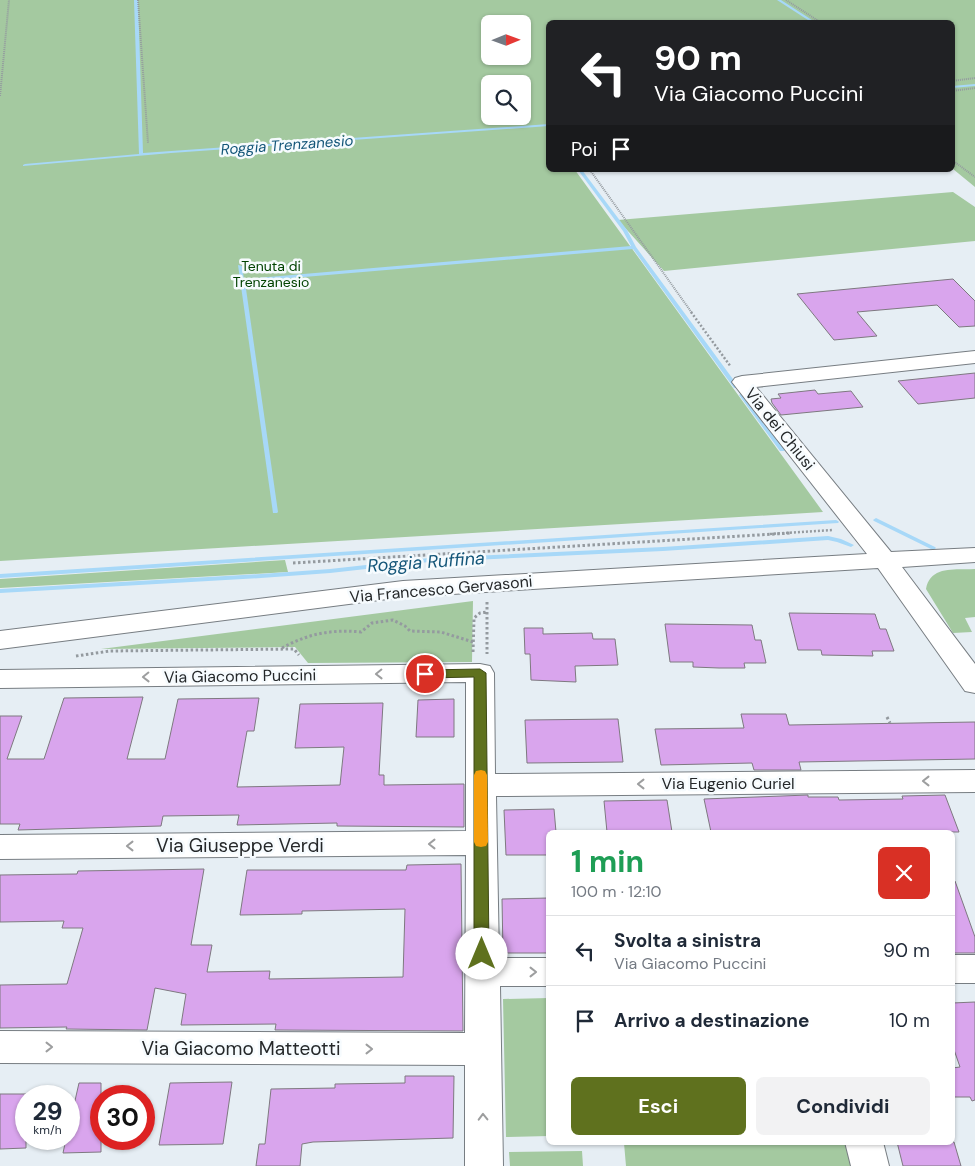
<!DOCTYPE html>
<html lang="it">
<meta charset="utf-8">
<style>
:root{--surface:#fff;--page:#f2f2f3;--text:#1f2937;--muted:#747a83;--line:#e0e1e3;--accent:#5f711e}
body{margin:0;font-family:"DM Sans",sans-serif;background:var(--page);color:var(--text);height:100vh;display:flex;flex-direction:column;font-size:19px;white-space:nowrap}
*{box-sizing:border-box;margin:0}
p{font-size:16px;color:var(--muted)}
.icon{flex:none;width:28px;height:28px;fill:none;stroke:currentColor;stroke-width:2;stroke-linecap:round;stroke-linejoin:round}
.map{position:relative;flex:1;overflow:hidden}
.drawer{position:absolute;left:546px;top:830px;width:409px;height:315px;display:flex;flex-direction:column;background:var(--surface);border-radius:8px;box-shadow:0 1px 4px #0004}
.drawer>*{flex:none}
.banner{position:absolute;left:546px;top:20px;width:409px;height:152px;border-radius:8px;box-shadow:0 1px 4px #0004;background:#202124;color:#fff;overflow:hidden}
.needle{width:32px;rotate:89deg}
.fabs{position:absolute;left:481px;top:15px;display:grid;gap:10px}
.fabs a{display:grid;place-items:center;width:50px;height:50px;border-radius:8px;background:var(--surface);box-shadow:0 1px 4px #0004;font-size:25px}
.speed{position:absolute;left:15px;top:1085px;display:flex;gap:10px;font-size:25px;font-weight:700;text-align:center}
.speed>*{display:grid;place-content:center;width:65px;height:65px;border-radius:50%;background:var(--surface);box-shadow:0 1px 4px #0004;line-height:1}
.speed small{font-size:12px;font-weight:400}
.speed .limit{border:8px solid #d22;background:#fff;color:#111}
.pin{position:absolute;display:grid;place-items:center;width:42px;height:42px;color:#fff;margin:-21px;border:2px solid #fff;border-radius:50%;box-shadow:0 1px 5px #0007}
.me{position:absolute;width:55px;margin:-28px;rotate:0deg;stroke-linejoin:round;filter:drop-shadow(0 0 4px #0008)}
.turn{display:flex;align-items:center;gap:18px;height:105px;padding:0 25px;font-size:22px}
.turn .icon{width:65px;height:65px;stroke-width:2.5}
.turn b{display:block;font-size:35px;line-height:42px}
.then{display:flex;align-items:center;height:48px;padding:0 25px;background:#0003;gap:10px;font-size:19px}
.round{display:grid;place-items:center;flex:none;width:52px;height:52px;border-radius:8px;background:var(--page)}
.summary{display:flex;align-items:center;justify-content:space-between;height:85px;padding:0 25px}
h1{font-size:30px;font-weight:700;line-height:38px;color:#1e9e55}
.action{display:flex;gap:10px;margin-top:auto;padding:10px 25px}
.action a{flex:1;height:58px;border-radius:8px;background:var(--accent);color:#fff;font-size:20px;font-weight:700;line-height:58px;text-align:center}
.action a+a{background:var(--page);color:var(--text)}
ul{padding:0;list-style:none}
li{display:flex;align-items:center;gap:15px;height:70px;padding:0 25px;border-top:1px solid var(--line)}
li div{flex:1}
li b{display:block;font-size:19px}
li em{font-style:normal}
.map>svg:first-child{display:block}
</style>
<div class="map">
<svg width="975" height="1166" viewBox="0 0 975 1166">
<rect width="100%" height="100%" fill="#e6eef4"/>
<path fill="#a4c9a0" fill-rule="evenodd" d="M0 0H975V187L953 169 952 22H549V170H575L823 512 0 561ZM490 24H522V56H490ZM490 84H522V116H490Z
M953 192 975 207V241L664 271 618 220Z
M285 560 288 572 0 588V579Z
M975 569V617L965 618 972 632 953 633 926 589C930 565 956 570 975 569Z
M473 601 472 662 308 663 295 647 101 649Z
M549 998V1136L506 1137 503 999Z
M624 1143H845L851 1166H626Z
M582 1151 583 1166H510L509 1152Z"/>
<g fill="none" stroke-linecap="round" stroke-linejoin="round">
<path fill="#a7d8f8" fill-rule="evenodd" d="M134 0H138L143 153 549 124V126L171 153 23 166V165L25 164 139 154Z
M777 0H781L815 22H811Z
M975 84V86L952 88V86Z
M578 170H582L627 230 636 247 738 386V388H734L633 249 245 282 278 512 277 513H273L238 265 242 266 244 279 631 246 623 231Z
M742 393 744 394 784 449 785 450 784 451H780L739 395Z
M876 518 935 547 936 548 933 550 931 549 874 521 873 520Z
M836 520 838 521 839 522 838 523 0 578V574Z
M828 536 841 539 854 545 851 547 837 542 828 540 663 551 429 562 330 573 261 578 0 593V589L261 574 330 569 429 558 663 547Z"/>
</g>
<path fill="#d9a5ed" stroke="#7e7980" d="M953 279 975 301V326L959 327 937 305 857 312 877 336 834 340 797 294Z
M975 373V398L918 404 898 381Z
M815 390 818 394 851 391 863 407 781 415 772 403 771 399 781 398 778 394Z
M789 613 875 614 880 629H886L894 651H872L873 656 822 655 821 650H798Z
M665 624 752 625 755 640H761L766 663H744L745 668H719L693 667V662H670Z
M524 628H543V634L592 633 593 639H615L618 665 575 666 576 682 531 680 530 654H525Z
M143 697 127 759H165L178 699 259 698 254 731H247L237 787 340 785 344 747 295 748 300 704 383 703 379 775H384V785L464 784V827L337 826V823L237 825 239 815 163 816 161 826 18 830 20 824H0V716H22L7 759H44L64 698Z
M454 699V737H416L418 700Z
M741 714H786L789 725 975 722V759L799 762 801 770H754L752 763 661 765 655 729 744 728Z
M618 719 623 762 527 763 525 720Z
M808 795V797H838L839 800 903 799 902 796 945 795 959 832H711L704 799Z
M667 800 672 832H607L604 801Z
M554 809 556 832H549V855H506L504 810Z
M461 864 463 1031 275 1030 276 1024 181 1025 186 994 155 988 147 1030 66 1029 67 1027 0 1028V985L67 984 83 928H62L64 921 0 922V875L77 874 78 871 204 869 191 945H212L207 972 270 971 269 979 403 977 405 909 302 911V914L240 915 247 870H406L407 865Z
M952 881H955L975 937V953H952Z
M549 898V953H503L502 899Z
M975 1002V1100L972 1101 970 1097H952V1068L960 1067 952 1044V1003Z
M405 1076H454L453 1138 313 1142 302 1144 300 1166H256L259 1144H265L271 1089 335 1088V1084L405 1083Z
M232 1082 223 1144 159 1145 170 1083Z
M79 1083H101V1152L63 1153 66 1139H69V1127Z
M0 1094H26V1148L0 1149Z
M897 1142H954L961 1166H903Z"/>
<g fill="none" stroke-linecap="round" stroke-linejoin="round">
<defs>
<path id="minor" d="M975 351V363L756 387 891 552 975 548V562L902 567 975 664V693L965 691 878 568 403 597 0 649V631L403 581 867 554 732 382 735 378 742 376Z
M480 664 490 666 494 673 495 774 975 770V792L496 796 499 958H549V986H500L503 1166H465V1065L0 1063V1031L465 1033 466 855 0 859V835L466 831V682L0 688V670Z
M952 955H975V983H952Z
M845 1142H883L889 1166H851Z"/>
</defs>
<use href="#minor" stroke="#777d82" stroke-width="2"/>
<path stroke="#949a9f" stroke-width="2" stroke-dasharray="1 1" stroke-linecap="butt" d="M138 0 148 143
M786 0 820 22
M952 81 975 78
M952 91 975 88
M0 96 9 0
M952 160 975 177
M590 170 692 313"/>
<path stroke="#949a9f" stroke-width="2.5" stroke-dasharray="2 2" stroke-linecap="butt" d="M691 312 731 367
M770 534 833 530"/>
<path stroke="#949a9f" stroke-width="3" stroke-dasharray="2.5 2.5" stroke-linecap="butt" d="M293 563 791 533
M487 602V654
M282 648C307 634 332 629 361 632L372 623 393 620 405 626 410 631 441 632 473 642
M473 652 474 618 480 613 487 612
M76 656 110 651 294 649 299 655
M887 717 890 723"/>
<use href="#minor" fill="#fff" fill-rule="evenodd"/>
</g>
<defs><path id="oneway-chevron" d="M-2-3.5L2.5 0L-2 3.5" fill="none" stroke-width="1.6" stroke-linecap="round" stroke-linejoin="round" transform="scale(1.25)"/></defs>
<g stroke="#9d9e9f">
<use href="#oneway-chevron" transform="translate(379 674) rotate(179)"/>
<use href="#oneway-chevron" transform="translate(146 677) rotate(179)"/>
<use href="#oneway-chevron" transform="translate(926 781) rotate(180)"/>
<use href="#oneway-chevron" transform="translate(641 784) rotate(180)"/>
<use href="#oneway-chevron" transform="translate(432 844) rotate(180)"/>
<use href="#oneway-chevron" transform="translate(130 846) rotate(180)"/>
<use href="#oneway-chevron" transform="translate(533 972)"/>
<use href="#oneway-chevron" transform="translate(49 1047)"/>
<use href="#oneway-chevron" transform="translate(369 1049)"/>
<use href="#oneway-chevron" transform="translate(483 1117) rotate(-91)"/>
</g>
<path fill="#5f711e" stroke="#3e4914" d="M480 669 486 673 489 954 487 958 482 960 476 958 474 954V677L425 678 419 674 425 670Z"/>
<path fill="#f59e0b" d="M481 770 485 771 487 775 488 842 486 846 481 847 476 846 474 842V775L476 771Z"/>
<g text-anchor="middle" dominant-baseline="central" stroke-width="5" stroke-linejoin="round" paint-order="stroke">
<g font-size="14" fill="#004200" stroke="#f6fbfe">
<text x="271" y="266">Tenuta di<tspan x="271" dy="16">Trenzanesio</tspan></text>
</g>
<g font-size="15" font-style="italic" fill="#145679" stroke="#f6fbfe">
<text transform="translate(287 145) rotate(-4)">Roggia Trenzanesio</text>
</g>
<g font-size="16" fill="#25282a" stroke="#f6fbfe">
<text transform="translate(780 429) rotate(51)">Via dei Chiusi</text>
<text transform="translate(441 589) rotate(-5)">Via Francesco Gervasoni</text>
<text transform="translate(240 676) rotate(-1)">Via Giacomo Puccini</text>
<text x="728" y="783">Via Eugenio Curiel</text>
</g>
<g font-size="18" font-style="italic" fill="#145679" stroke="#f6fbfe">
<text transform="translate(426 562) rotate(-4)">Roggia Ruffina</text>
</g>
<g font-size="19" fill="#25282a" stroke="#f6fbfe">
<text x="240" y="845">Via Giuseppe Verdi</text>
<text x="241" y="1048">Via Giacomo Matteotti</text>
</g>
</g>
</svg>
<div class="fabs">
<a><svg class="needle" viewBox="-14 -14 28 28"><path d="M0-13l5 13h-10z" fill="#e53935"/><path d="M0 13l5-13h-10z" fill="#747a83"/></svg></a>
<a><svg class="icon" aria-label="search" viewBox="0 0 24 24"><circle cx="10" cy="10" r="6"/><path d="M15 15l6 6"/></svg></a>
</div>
<div class="speed"><div>29<small>km/h</small></div><div class="limit">30</div></div>
<div class="pin" style="left:425px;top:674px;background:#d93025"><svg class="icon" aria-label="arrive" viewBox="0 0 24 24"><path d="M6 21V4h12l-3 4 3 4H6"/></svg></div>
<svg class="me" style="left:482px;top:954px" viewBox="-20 -20 40 40"><circle r="19" fill="#fff"/><path d="M0-13L10 11 0 6-10 11z" fill="#5f711e"/></svg>
<div class="banner">
<div class="turn"><svg class="icon" aria-label="left" viewBox="0 0 24 24"><path d="M17 20v-9H6M10 6l-5 5 5 5"/></svg><div><b>90 m</b>Via Giacomo Puccini</div></div>
<div class="then">Poi<svg class="icon" aria-label="arrive" viewBox="0 0 24 24"><path d="M6 21V4h12l-3 4 3 4H6"/></svg></div>
</div>
<section class="drawer">
<div class="summary"><div><h1>1 min</h1><p>100 m · 12:10</p></div><a class="round" style="background:#d93025;color:#fff"><svg class="icon" aria-label="close" viewBox="0 0 24 24"><path d="M6 6l12 12M18 6L6 18"/></svg></a></div>
<ul>
<li><svg class="icon" aria-label="left" viewBox="0 0 24 24"><path d="M17 20v-9H6M10 6l-5 5 5 5"/></svg><div><b>Svolta a sinistra</b><p>Via Giacomo Puccini</p></div><em>90 m</em></li>
<li><svg class="icon" aria-label="arrive" viewBox="0 0 24 24"><path d="M6 21V4h12l-3 4 3 4H6"/></svg><div><b>Arrivo a destinazione</b></div><em>10 m</em></li>
</ul>
<div class="action"><a>Esci</a><a>Condividi</a></div>
</section>
</div>
